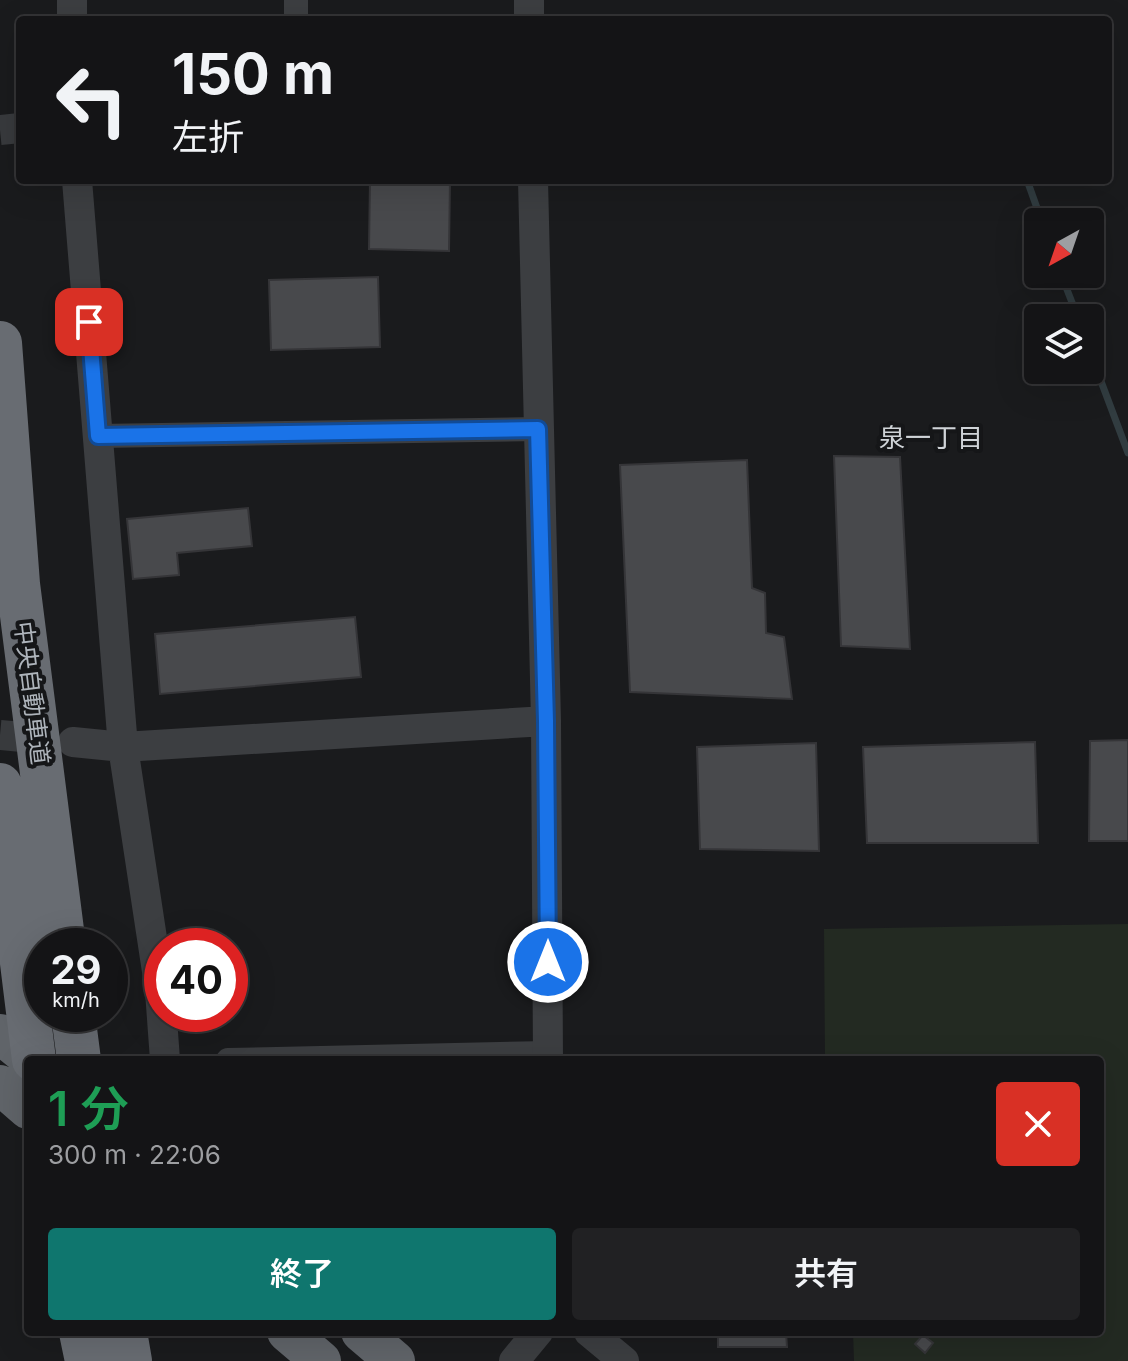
<!DOCTYPE html>
<html lang="ja">
<meta charset="utf-8">
<style>
:root{--surface:#141416;--page:#212123;--text:#f1f3f6;--muted:#9d9ea1;--line:#333335;--accent:#0f766e}
body{margin:0;font-family:Inter,"Noto Sans JP",sans-serif;background:var(--page);color:var(--text);height:100vh;display:flex;flex-direction:column;font-size:30px;white-space:nowrap}
*{box-sizing:border-box;margin:0}
p{font-size:26px;color:var(--muted)}
.icon{flex:none;width:44px;height:44px;fill:none;stroke:currentColor;stroke-width:2;stroke-linecap:round;stroke-linejoin:round}
.map{position:relative;flex:1;overflow:hidden}
.drawer{position:absolute;left:24px;top:1056px;width:1080px;height:280px;display:flex;flex-direction:column;background:var(--surface);border-radius:8px;box-shadow:0 8px 32px #0002,0 0 0 2px var(--line)}
.drawer>*{flex:none}
.banner{position:absolute;left:16px;top:16px;width:1096px;height:168px;border-radius:8px;box-shadow:0 8px 32px #0002,0 0 0 2px var(--line);background:#141416;color:var(--text);overflow:hidden}
.needle{width:52px;rotate:220deg}
.tools{position:absolute;left:1024px;top:208px;display:grid;gap:16px}
.tools a{display:grid;place-items:center;width:80px;height:80px;border-radius:8px;background:var(--surface);box-shadow:0 8px 32px #0002,0 0 0 2px var(--line);font-size:40px}
.speed{position:absolute;left:24px;top:928px;display:flex;gap:16px;font-size:40px;font-weight:700;text-align:center}
.speed>*{display:grid;place-content:center;width:104px;height:104px;border-radius:50%;background:var(--surface);box-shadow:0 8px 32px #0002,0 0 0 2px var(--line);line-height:1}
.speed small{font-size:20px;font-weight:400}
.speed .limit{border:12px solid #d22;background:#fff;color:#111}
.pin{position:absolute;display:grid;place-items:center;width:68px;height:68px;color:#fff;margin:-34px;border-radius:16px;box-shadow:0 4px 12px #0006}
.me{position:absolute;width:88px;margin:-44px;rotate:0deg;stroke-linejoin:round;filter:drop-shadow(0 0 6px #0008)}
.turn{display:flex;align-items:center;gap:28px;height:168px;padding:0 24px;font-size:36px}
.turn .icon{width:104px;height:104px;stroke-width:2.5}
.turn b{display:block;font-size:56px;line-height:68px}
.round{display:grid;place-items:center;flex:none;width:84px;height:84px;border-radius:8px;background:var(--page)}
.overview{display:flex;align-items:center;justify-content:space-between;height:136px;padding:0 24px}
h1{font-size:48px;font-weight:600;line-height:60px;color:#1e9e55}
.primary-button{display:flex;gap:16px;margin-top:auto;padding:16px 24px}
.primary-button a{flex:1;height:92px;border-radius:8px;background:var(--accent);color:#fff;font-size:32px;font-weight:600;line-height:92px;text-align:center}
.primary-button a+a{background:var(--page);color:var(--text)}
.map>svg:first-child{display:block}
</style>
<div class="map">
<svg width="1128" height="1361" viewBox="0 0 1128 1361">
<rect width="100%" height="100%" fill="#1a1b1d"/>
<path fill="#232a22" d="M1128 924V1361H854L853 1332H1100V1060H825L824 929Z"/>
<g fill="none" stroke-linecap="round" stroke-linejoin="round">
<path stroke="#313c40" stroke-width="7" d="M1027 180 1042 222
M1061 274 1078 318
M1090 352 1128 453"/>
</g>
<path fill="#48494c" stroke="#353538" stroke-width="2" d="M370 180H450L449 251 369 249Z
M378 277 380 347 271 350 269 280Z
M834 456 900 457 910 649 841 646Z
M747 460 752 588 765 593 766 633 784 637 792 699 630 692 620 465Z
M248 508 252 546 177 553 179 575 133 579 127 519Z
M355 617 361 677 160 694 155 634Z
M1128 740V841H1089L1090 741Z
M1035 742 1038 843H867L863 747Z
M816 743 819 851 700 849 697 747Z
M718 1332H786L787 1347H718Z
M923 1335 933 1343 925 1353 915 1344Z"/>
<g fill="none" stroke-linecap="round" stroke-linejoin="round">
<path stroke="#383a3d" stroke-width="30" stroke-dasharray="30 15" stroke-linecap="butt" d="M0 130 20 128
M0 735 55 740"/>
<path stroke="#3c3e41" stroke-width="24" d="M296 0V20
M98 436 538 429
M228 1060 548 1053"/>
<path stroke="#3c3e41" stroke-width="30" d="M72 0V20
M529 0V20
M77 180 123 747 160 991 165 1060
M533 180 546 721 548 1060
M73 742 123 747 546 721
M589 1332 624 1361
M514 1361 538 1332"/>
<path stroke="#606469" stroke-width="40" d="M0 1034 32 1060
M0 1085 28 1109
M287 1332 321 1361
M361 1332 395 1361"/>
<path stroke="#686c72" stroke-width="44" d="M0 343 18 584 64 946
M0 785 34 1060
M73 1014 79 1060
M81 1332 87 1361
M125 1332 130 1361"/>
</g>
<g fill="none" stroke-linecap="round" stroke-linejoin="round">
<defs>
<path id="route" d="M89 322 98 436 538 429 546 721 548 962"/>
</defs>
<use href="#route" stroke="#114b97" stroke-width="20"/>
<use href="#route" stroke="#1a73e8" stroke-width="14"/>
</g>
<g text-anchor="middle" dominant-baseline="central" stroke-width="8" stroke-linejoin="round" paint-order="stroke">
<g font-size="24" fill="#aeb4bb" stroke="#151618">
<text transform="translate(32 693) rotate(83)">中央自動車道</text>
</g>
<g font-size="26" fill="#cfd3d7" stroke="#151618">
<text x="931" y="437">泉一丁目</text>
</g>
</g>
</svg>
<div class="tools">
<a><svg class="needle" viewBox="-14 -14 28 28"><path d="M0-13l5 13h-10z" fill="#e53935"/><path d="M0 13l5-13h-10z" fill="#9d9ea1"/></svg></a>
<a><svg class="icon" aria-label="layers" viewBox="0 0 24 24"><path d="M12 4l9 5-9 5-9-5zM3 14l9 5 9-5"/></svg></a>
</div>
<div class="speed"><div>29<small>km/h</small></div><div class="limit">40</div></div>
<div class="pin" style="left:89px;top:322px;background:#d93025"><svg class="icon" aria-label="arrive" viewBox="0 0 24 24"><path d="M6 21V4h12l-3 4 3 4H6"/></svg></div>
<svg class="me" style="left:548px;top:962px" viewBox="-20 -20 40 40"><circle r="17" fill="#1a73e8" stroke="#fff" stroke-width="3"/><path d="M0-11L8 9 0 5-8 9z" fill="#fff"/></svg>
<div class="banner">
<div class="turn"><svg class="icon" aria-label="left" viewBox="0 0 24 24"><path d="M17 20v-9H6M10 6l-5 5 5 5"/></svg><div><b>150 m</b>左折</div></div>
</div>
<section class="drawer">
<div class="overview"><div><h1>1 分</h1><p>300 m · 22:06</p></div><a class="round" style="background:#d93025;color:#fff"><svg class="icon" aria-label="close" viewBox="0 0 24 24"><path d="M6 6l12 12M18 6L6 18"/></svg></a></div>
<div class="primary-button"><a>終了</a><a>共有</a></div>
</section>
</div>
